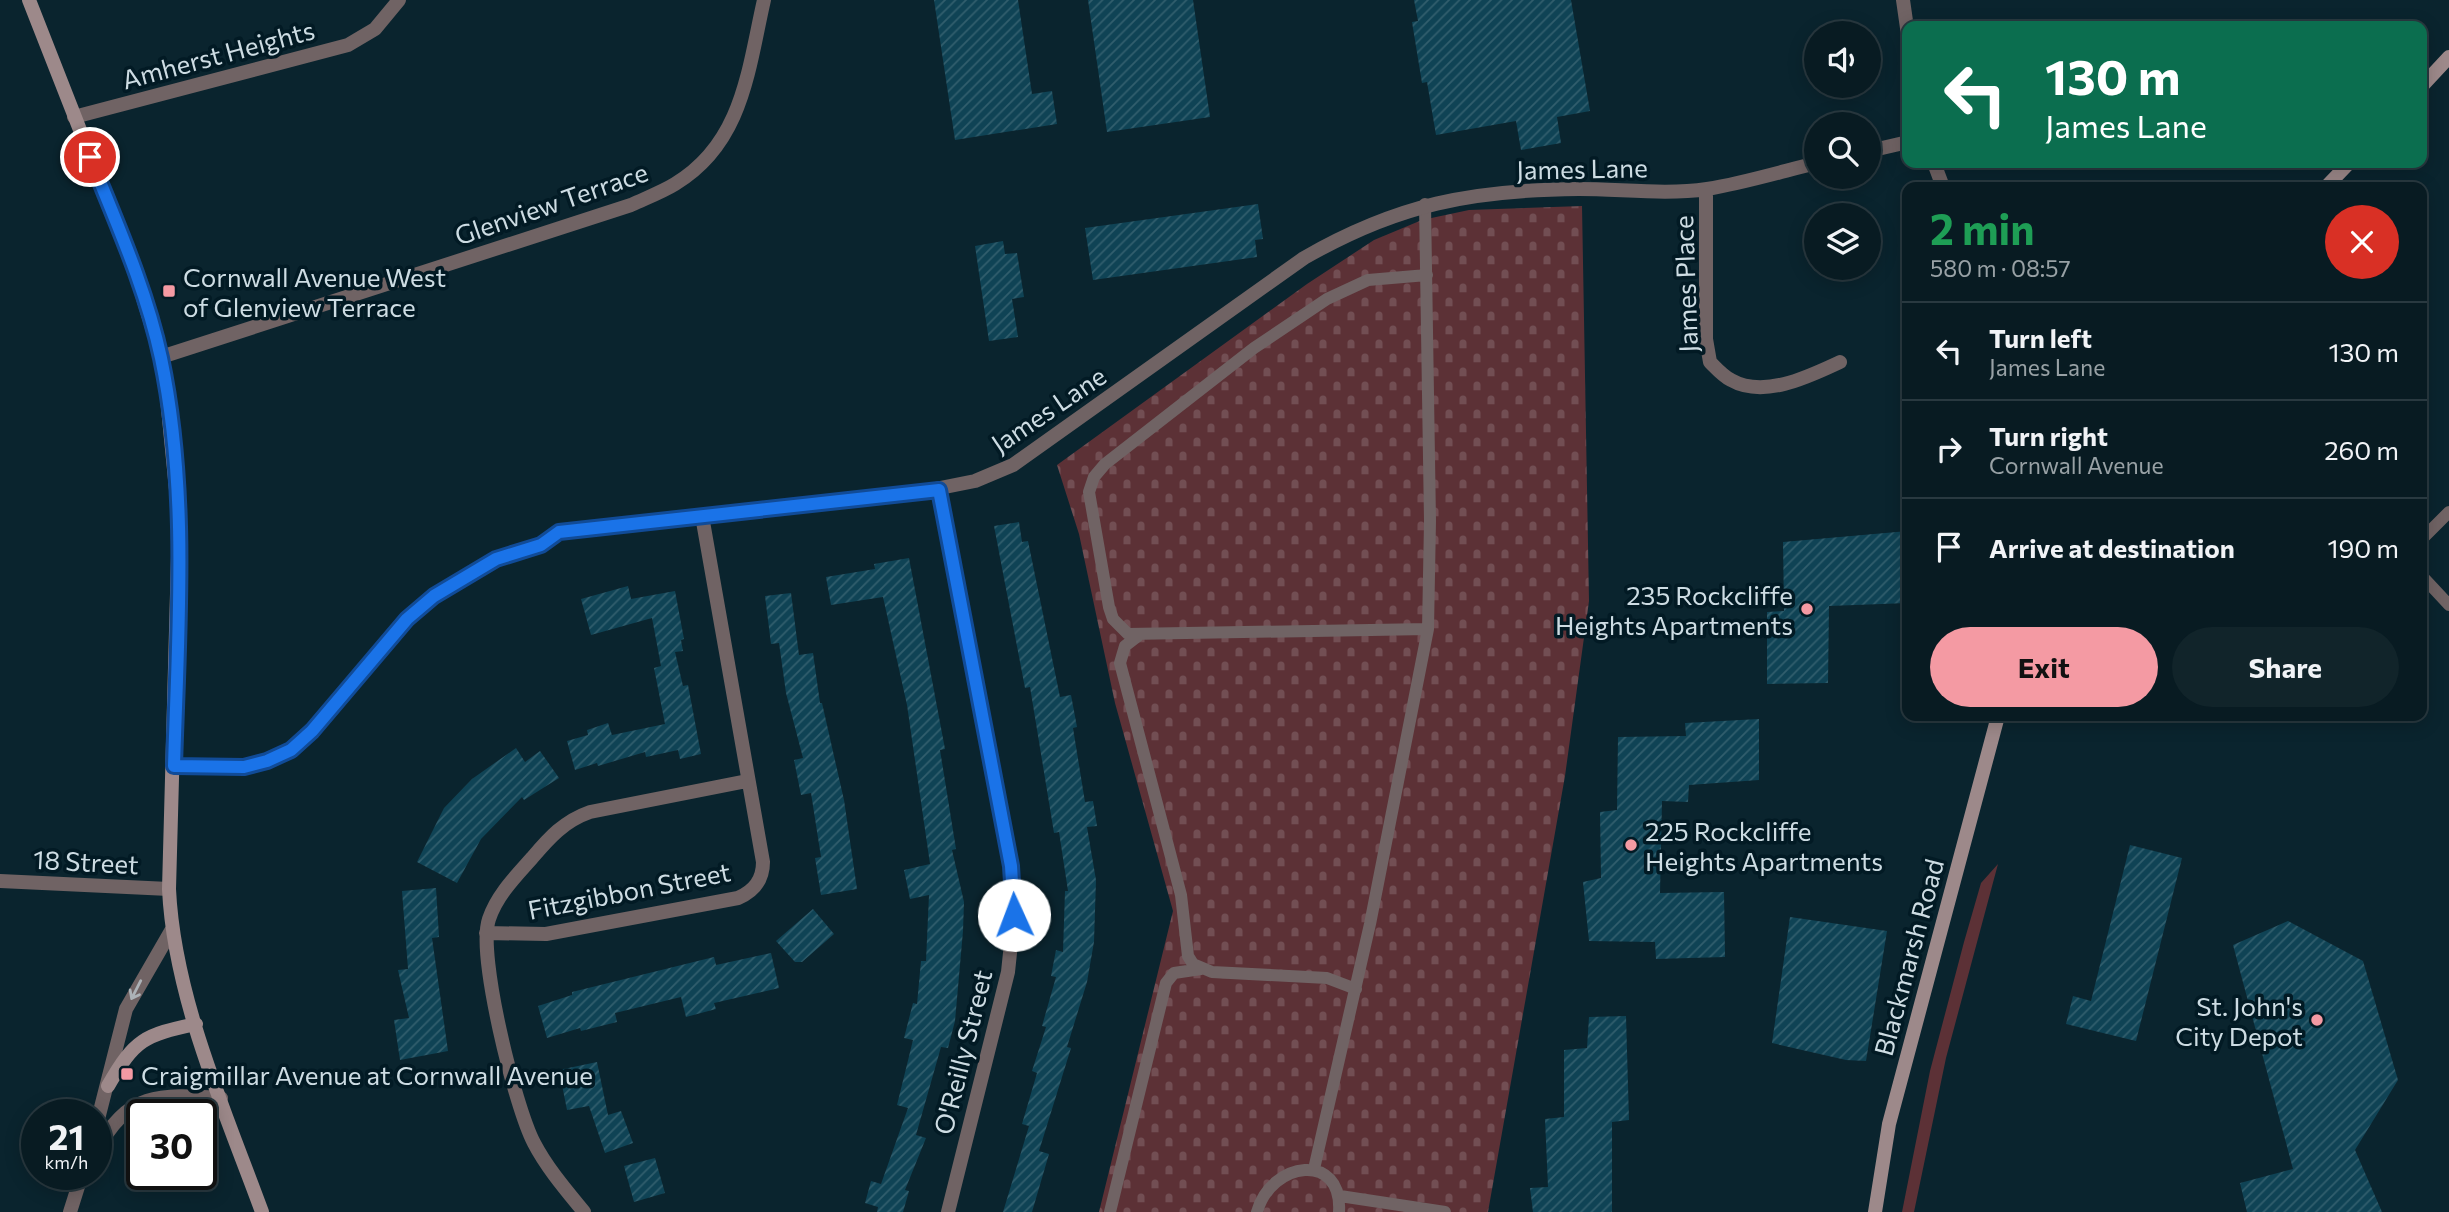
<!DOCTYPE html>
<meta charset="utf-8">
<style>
:root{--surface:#081b22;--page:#11242a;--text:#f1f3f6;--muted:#98a1a5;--line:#293940;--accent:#f49aa3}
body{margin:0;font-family:Commissioner,sans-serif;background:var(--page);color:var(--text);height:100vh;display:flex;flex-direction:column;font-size:26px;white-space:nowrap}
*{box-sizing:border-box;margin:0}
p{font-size:23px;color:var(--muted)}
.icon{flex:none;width:38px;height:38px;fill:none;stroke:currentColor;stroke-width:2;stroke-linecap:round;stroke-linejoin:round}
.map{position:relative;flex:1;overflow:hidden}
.side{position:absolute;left:1902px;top:182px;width:525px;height:539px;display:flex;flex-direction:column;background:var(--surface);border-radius:14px;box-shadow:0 4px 18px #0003,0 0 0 2px var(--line)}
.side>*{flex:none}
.hud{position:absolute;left:1902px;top:21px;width:525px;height:147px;border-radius:14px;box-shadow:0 4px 18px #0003,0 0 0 2px var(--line);background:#0b6e4f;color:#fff;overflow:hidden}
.fabs{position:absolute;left:1804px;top:21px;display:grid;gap:14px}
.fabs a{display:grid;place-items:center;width:77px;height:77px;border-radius:50%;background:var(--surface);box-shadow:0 4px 18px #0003,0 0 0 2px var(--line);font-size:35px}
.speed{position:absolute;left:21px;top:1099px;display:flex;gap:14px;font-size:35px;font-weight:700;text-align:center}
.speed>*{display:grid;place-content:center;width:91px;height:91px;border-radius:50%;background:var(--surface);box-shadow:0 4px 18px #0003,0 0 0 2px var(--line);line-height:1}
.speed small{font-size:18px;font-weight:400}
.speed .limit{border:4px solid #111;border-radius:10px;background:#fff;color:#111}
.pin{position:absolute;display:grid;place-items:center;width:60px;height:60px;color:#fff;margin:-30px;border:4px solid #fff;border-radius:50%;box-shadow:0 2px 7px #0007}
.me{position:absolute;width:77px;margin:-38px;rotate:358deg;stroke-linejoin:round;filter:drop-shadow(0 0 5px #0008)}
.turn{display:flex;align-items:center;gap:24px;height:147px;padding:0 28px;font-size:32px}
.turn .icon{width:91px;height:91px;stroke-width:2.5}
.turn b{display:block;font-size:49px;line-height:60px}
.round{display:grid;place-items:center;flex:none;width:74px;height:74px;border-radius:37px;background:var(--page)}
.overview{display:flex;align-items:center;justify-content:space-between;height:119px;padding:0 28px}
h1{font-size:42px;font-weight:700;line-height:52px;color:#1e9e55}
.cta{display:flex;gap:14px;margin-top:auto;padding:14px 28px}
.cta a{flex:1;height:80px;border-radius:42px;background:var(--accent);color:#111;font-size:28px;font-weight:700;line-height:80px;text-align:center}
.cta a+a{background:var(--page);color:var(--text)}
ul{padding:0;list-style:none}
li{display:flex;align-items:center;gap:21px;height:98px;padding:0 28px;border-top:2px solid var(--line)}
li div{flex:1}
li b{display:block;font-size:26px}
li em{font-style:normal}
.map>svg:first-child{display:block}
</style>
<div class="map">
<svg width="2449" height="1212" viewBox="0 0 2449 1212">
<defs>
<pattern id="cemetery-stones" width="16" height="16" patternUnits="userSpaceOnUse" patternTransform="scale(1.75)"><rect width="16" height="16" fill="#5c3136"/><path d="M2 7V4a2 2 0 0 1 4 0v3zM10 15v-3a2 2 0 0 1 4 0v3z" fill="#724e53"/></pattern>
<pattern id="building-hatch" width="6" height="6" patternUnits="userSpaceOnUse" patternTransform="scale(1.75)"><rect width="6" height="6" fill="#0f4355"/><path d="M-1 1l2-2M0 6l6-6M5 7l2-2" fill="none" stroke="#315e6d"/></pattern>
</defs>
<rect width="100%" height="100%" fill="#0a242e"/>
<path fill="#5c3136" d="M1998 864 1946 1058 1914 1212H1902L1930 1071 1964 942 1981 883Z"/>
<path fill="url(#cemetery-stones)" d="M1582 206 1589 601 1565 776 1488 1212H1099L1173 911 1115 703 1079 534 1057 465 1307 284 1374 240 1422 220 1469 210Z"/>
<path fill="url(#building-hatch)" d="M934 0H1018L1032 94 1052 91 1057 124 955 140Z
M1088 0H1193L1210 117 1107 132Z
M1414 0H1571L1590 111 1557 117 1561 143 1521 150 1516 121 1436 135 1427 82 1422 83 1412 22 1418 21Z
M1258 204 1263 239 1255 240 1257 257 1093 280 1085 228Z
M1003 241 1005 254 1017 253 1024 297 1012 299 1018 337 989 341 975 246Z
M1019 522 1022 542 1028 541 1060 697 1071 695 1077 727 1073 728 1085 802 1093 801 1097 826 1087 827 1096 880 1094 942 1087 982 1067 1047 1071 1048 1039 1151 1049 1154 1032 1212H1003L1029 1126 1022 1124 1037 1073 1032 1071 1046 1027 1042 1026 1056 977 1051 976 1056 950 1063 952 1065 891H1068L1059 832 1054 833 1030 687 1025 688 994 526Z
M1908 531V603L1829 606 1828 683 1767 684V612L1784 611 1783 542Z
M909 558 945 749 940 750 956 849 952 850 964 902 963 931 955 1021 948 1048 941 1047 916 1135 926 1138 905 1190 909 1191 903 1212H877L878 1207 865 1203 871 1181 881 1184 908 1108 897 1105 913 1040 904 1038 913 1003 917 1004 921 961H926L929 895 910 899 904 870 930 864 907 705 883 597 831 605 826 577 875 569 874 564Z
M628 586 631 599 675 591 684 639 681 640 683 651 675 652 683 686 688 685 701 754 680 759 678 750 646 757 645 752 598 766 597 763 575 770 567 741 588 735 587 730 608 723 612 735 665 724 654 668 661 666 652 618 591 635 581 599Z
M791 593 799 655 813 653 820 703H822L844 800 857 889 821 895 815 858 821 857 811 793 801 795 794 760 803 758 786 693 779 643 771 644 765 596Z
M1759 719V780L1689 785 1688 802 1662 801 1660 893 1724 892 1725 957 1656 959 1655 942 1589 941 1583 882 1601 878 1600 812 1617 810 1618 737 1686 736 1685 723Z
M516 748 525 762 540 751 559 778 524 800 522 797 481 839 457 883 417 862 444 808 472 779Z
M2130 845 2182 858 2136 1041 2066 1024 2073 996 2091 1001Z
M436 888 439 937 432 938 448 1051 400 1060 394 1020 409 1018 398 970 408 969 402 891Z
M813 909 834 934 802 962H795L776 941Z
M1790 917 1887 931 1866 1061 1846 1060 1772 1043Z
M2288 921 2363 961 2398 1080 2355 1150 2382 1212H2247L2240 1183 2293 1169 2233 945Z
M771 953 779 988 714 1003 716 1009 686 1017 681 997 615 1013 617 1022 581 1031 580 1028 547 1038 538 1006 572 995V992L714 957 716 965Z
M1626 1016 1629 1120 1612 1122V1212H1533L1530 1188 1548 1187 1545 1119 1564 1117V1050L1587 1048 1589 1017Z
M597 1062 608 1115 621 1111 633 1143 605 1153 589 1106 567 1110 559 1070Z
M655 1158 665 1193 634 1202 624 1166Z"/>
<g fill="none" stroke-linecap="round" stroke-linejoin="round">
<path stroke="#706364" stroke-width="12" d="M1427 275 1368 280 1327 299 1254 348 1105 464 1094 477 1089 492 1109 607 1113 619 1128 634 1428 629
M2422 539 2449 512
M2422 576 2449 605
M1138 636 1125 646 1120 663 1181 895 1188 956 1193 964 1212 972 1327 978 1356 989
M1314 1169 1370 924 1428 629 1430 521 1425 204
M1340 1196 1445 1212
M1110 1212 1166 983 1174 973 1201 969
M1257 1212C1271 1161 1343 1151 1339 1212"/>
<path stroke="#706364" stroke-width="14" d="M1903 0 1908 35
M74 117 348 45 375 29 399 0
M1869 151 1908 142
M1934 163 1943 187
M1706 189V339L1710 362C1716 368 1723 376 1731 380 1764 399 1810 376 1840 362
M161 357 631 205C646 198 662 192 675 184 743 143 748 70 764 0
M939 490 1011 866 1014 915 1008 972 948 1212
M174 766 244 767 267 761 291 750 312 731 407 619 434 596 496 560 541 545 559 532 910 494 975 481 1013 465 1304 258C1398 204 1472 190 1579 189 1621 189 1666 195 1707 189 1744 183 1780 172 1816 163
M0 881 169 889
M486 933 546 934 738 898C754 891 763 880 763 862L702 516
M96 1127 126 1009 171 931
M96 1152C127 1092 159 1094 221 1098
M70 1212 82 1174
M584 1212C566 1190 547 1168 534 1143 515 1107 477 954 489 919 497 895 516 876 532 858 549 838 564 821 590 812L747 781"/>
<path stroke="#9d898a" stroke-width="14" d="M29 0 133 265 161 357 167 398 179 520 169 889C174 997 225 1111 262 1212
M2422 86 2449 57
M2326 187 2349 163
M108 1086C135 1039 144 1035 196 1024
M1875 1212 1889 1124 1998 716"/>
</g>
<defs><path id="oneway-shaft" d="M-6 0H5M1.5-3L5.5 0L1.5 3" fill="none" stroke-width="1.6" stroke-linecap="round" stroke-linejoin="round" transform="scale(1.75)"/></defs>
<use stroke="#acb2b7" href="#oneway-shaft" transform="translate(136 990) rotate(117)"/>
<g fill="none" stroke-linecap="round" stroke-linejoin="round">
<defs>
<path id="route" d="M90 157C116 222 146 288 161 358 189 491 178 631 174 766L244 767 267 761 291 750 312 731 407 619 434 596 496 559 541 545 559 532 939 490 1011 866 1014 915"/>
</defs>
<use href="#route" stroke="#114b97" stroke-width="18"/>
<use href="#route" stroke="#1a73e8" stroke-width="12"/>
</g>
<g fill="#f49aa3" stroke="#021a24" stroke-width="2.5">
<rect x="162" y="284" width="14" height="14" rx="3.5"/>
<circle cx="1807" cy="609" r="7"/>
<circle cx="1631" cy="845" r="7"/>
<circle cx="2317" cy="1020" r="7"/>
<rect x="120" y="1067" width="14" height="14" rx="3.5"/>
</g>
<g text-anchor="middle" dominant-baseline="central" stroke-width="7" stroke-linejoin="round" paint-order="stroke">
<g font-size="26" fill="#cddce3" stroke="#021a24">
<text transform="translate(218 54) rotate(-15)">Amherst Heights</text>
<text transform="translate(1582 168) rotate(-1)">James Lane</text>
<text transform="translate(551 203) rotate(-19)">Glenview Terrace</text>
<text transform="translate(1685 284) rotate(-92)">James Place</text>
<text transform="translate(1048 409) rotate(-34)">James Lane</text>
<text transform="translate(86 861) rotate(3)">18 Street</text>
<text transform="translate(629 890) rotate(-11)">Fitzgibbon Street</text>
<text transform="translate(1908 957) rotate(-75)">Blackmarsh Road</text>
<text transform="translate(962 1052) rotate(-76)">O'Reilly Street</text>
</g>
<g font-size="26" fill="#cddce3" stroke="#021a24" text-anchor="start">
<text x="183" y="276">Cornwall Avenue West<tspan x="183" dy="30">of Glenview Terrace</tspan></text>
<text x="1793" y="594" text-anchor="end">235 Rockcliffe<tspan x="1793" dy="30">Heights Apartments</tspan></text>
<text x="1645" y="830">225 Rockcliffe<tspan x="1645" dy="30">Heights Apartments</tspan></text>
<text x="2303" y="1005" text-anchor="end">St. John's<tspan x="2303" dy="30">City Depot</tspan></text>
<text x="141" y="1074">Craigmillar Avenue at Cornwall Avenue</text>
</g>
</g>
</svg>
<div class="fabs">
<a><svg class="icon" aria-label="sound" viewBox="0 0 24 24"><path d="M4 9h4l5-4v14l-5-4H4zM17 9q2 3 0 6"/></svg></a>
<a><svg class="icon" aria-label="search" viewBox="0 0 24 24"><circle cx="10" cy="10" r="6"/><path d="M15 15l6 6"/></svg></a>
<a><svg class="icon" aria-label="layers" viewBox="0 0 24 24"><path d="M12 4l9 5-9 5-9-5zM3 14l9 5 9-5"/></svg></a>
</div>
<div class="speed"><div>21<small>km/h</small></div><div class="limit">30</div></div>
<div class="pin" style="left:90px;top:157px;background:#d93025"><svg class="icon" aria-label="arrive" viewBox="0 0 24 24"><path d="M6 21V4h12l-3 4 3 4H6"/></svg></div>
<svg class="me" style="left:1014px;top:915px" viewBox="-20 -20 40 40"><circle r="19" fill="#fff"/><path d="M0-13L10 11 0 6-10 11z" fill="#1a73e8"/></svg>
<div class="hud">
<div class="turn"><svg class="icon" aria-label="left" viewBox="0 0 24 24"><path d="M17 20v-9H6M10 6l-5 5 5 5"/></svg><div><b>130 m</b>James Lane</div></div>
</div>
<section class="side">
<div class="overview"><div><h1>2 min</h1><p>580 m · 08:57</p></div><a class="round" style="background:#d93025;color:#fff"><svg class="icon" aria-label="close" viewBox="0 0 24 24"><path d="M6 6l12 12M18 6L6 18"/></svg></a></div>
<ul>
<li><svg class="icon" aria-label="left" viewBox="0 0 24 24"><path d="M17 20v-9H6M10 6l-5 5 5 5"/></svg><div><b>Turn left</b><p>James Lane</p></div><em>130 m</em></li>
<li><svg class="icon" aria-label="right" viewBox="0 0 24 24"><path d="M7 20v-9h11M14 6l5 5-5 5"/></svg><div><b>Turn right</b><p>Cornwall Avenue</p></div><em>260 m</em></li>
<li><svg class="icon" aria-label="arrive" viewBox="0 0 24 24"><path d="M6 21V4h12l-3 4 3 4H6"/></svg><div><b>Arrive at destination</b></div><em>190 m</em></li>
</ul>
<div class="cta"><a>Exit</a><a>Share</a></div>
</section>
</div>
